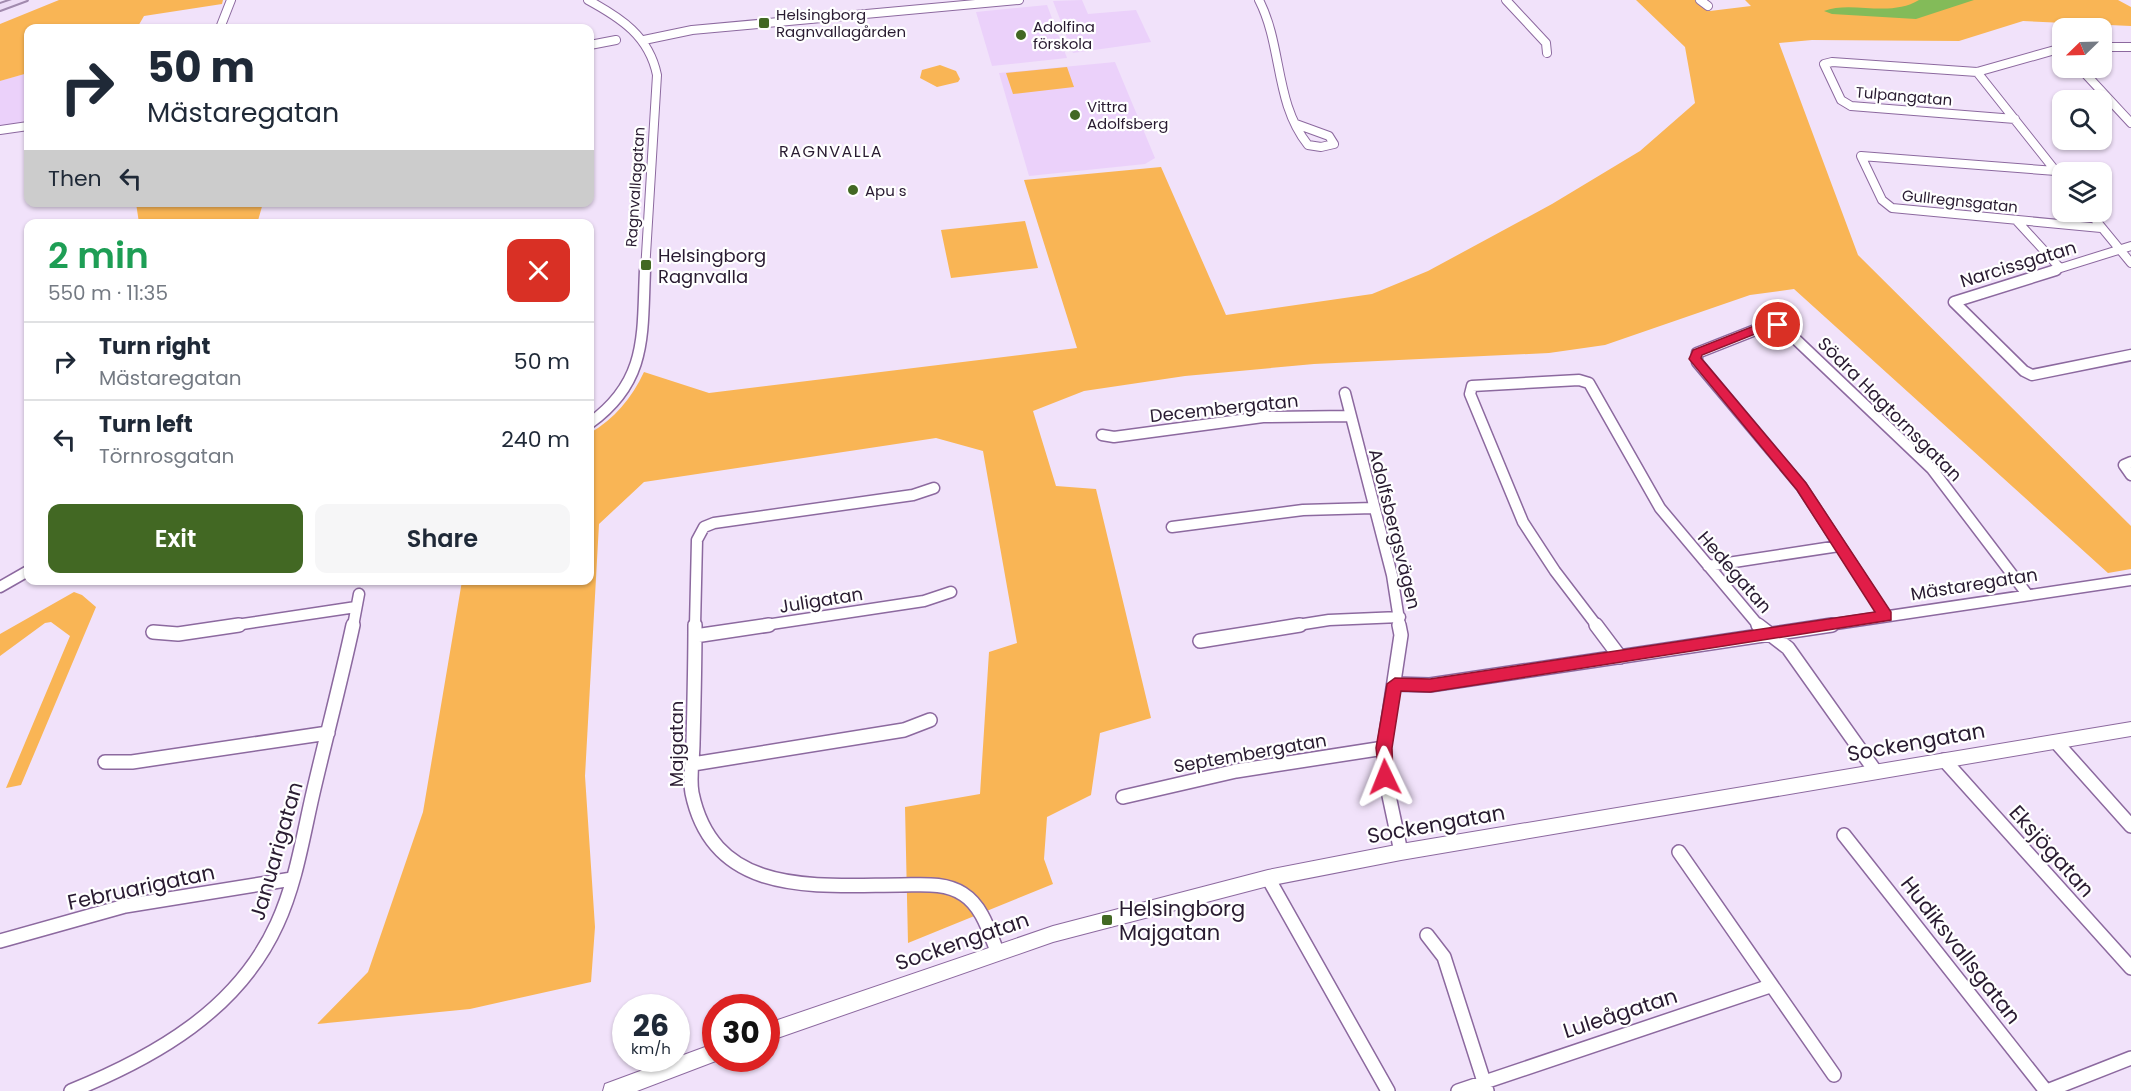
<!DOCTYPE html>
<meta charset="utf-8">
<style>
:root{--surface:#fff;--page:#f6f6f7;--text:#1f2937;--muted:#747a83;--line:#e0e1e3;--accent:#426823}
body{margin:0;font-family:Poppins,sans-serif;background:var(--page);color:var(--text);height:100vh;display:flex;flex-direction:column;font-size:22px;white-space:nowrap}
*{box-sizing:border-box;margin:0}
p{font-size:20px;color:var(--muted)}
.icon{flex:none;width:33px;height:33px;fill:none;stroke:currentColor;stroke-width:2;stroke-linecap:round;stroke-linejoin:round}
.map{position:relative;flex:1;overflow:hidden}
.panel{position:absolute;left:24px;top:219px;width:570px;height:366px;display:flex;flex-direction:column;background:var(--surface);border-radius:12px;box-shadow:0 2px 4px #0004}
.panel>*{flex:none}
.hud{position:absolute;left:24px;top:24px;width:570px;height:183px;border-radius:12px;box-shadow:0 2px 4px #0004;background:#fff;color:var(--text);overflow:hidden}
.needle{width:39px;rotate:247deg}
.buttons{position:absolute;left:2052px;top:18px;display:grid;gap:12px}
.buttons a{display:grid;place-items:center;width:60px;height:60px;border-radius:12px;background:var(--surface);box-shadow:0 2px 4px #0004;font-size:30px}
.speed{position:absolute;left:612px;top:994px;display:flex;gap:12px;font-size:30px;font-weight:700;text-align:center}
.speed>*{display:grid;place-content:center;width:78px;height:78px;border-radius:50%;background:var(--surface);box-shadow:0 2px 4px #0004;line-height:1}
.speed small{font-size:15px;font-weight:400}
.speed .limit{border:9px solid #d22;background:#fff;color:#111}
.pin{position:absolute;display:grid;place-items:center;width:51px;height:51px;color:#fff;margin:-26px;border:3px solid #fff;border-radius:50%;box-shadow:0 2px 6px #0007}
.me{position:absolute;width:66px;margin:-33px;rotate:358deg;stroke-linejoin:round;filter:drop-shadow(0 0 4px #0008)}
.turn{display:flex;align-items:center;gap:21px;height:126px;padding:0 24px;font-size:27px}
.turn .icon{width:78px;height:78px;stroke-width:2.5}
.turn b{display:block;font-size:42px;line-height:51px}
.then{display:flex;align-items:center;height:57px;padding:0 24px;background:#0003;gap:12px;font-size:22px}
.round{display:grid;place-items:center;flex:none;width:63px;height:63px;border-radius:12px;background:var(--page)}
.head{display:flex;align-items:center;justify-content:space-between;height:102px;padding:0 24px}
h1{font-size:36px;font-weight:600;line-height:45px;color:#1e9e55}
.button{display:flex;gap:12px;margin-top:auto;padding:12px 24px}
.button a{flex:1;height:69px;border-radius:12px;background:var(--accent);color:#fff;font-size:24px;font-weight:600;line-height:69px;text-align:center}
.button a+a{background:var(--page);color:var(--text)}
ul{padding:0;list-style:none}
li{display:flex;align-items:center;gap:18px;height:78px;padding:0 24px;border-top:2px solid var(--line)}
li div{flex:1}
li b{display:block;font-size:22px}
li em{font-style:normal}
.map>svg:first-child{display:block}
</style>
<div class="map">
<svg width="2131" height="1091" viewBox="0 0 2131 1091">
<rect width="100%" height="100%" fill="#f1e2fa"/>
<path fill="#ebd1fa" d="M1082 0 1088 14 1136 10 1151 42 1073 53 1053 1Z
M1047 5 1067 58 992 66 976 12Z
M1115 62 1155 158 1145 164 1029 176 999 73Z
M28 73V122L0 126V81Z"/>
<path fill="#f9b555" d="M59 0H223L222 4 144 16 137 28H28V73L0 81V24Z
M1636 0H1695L1710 11 1751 6 1745 0H2118L2131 7V26L2023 21 1959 41 1812 40 1779 43 1858 255 2131 526V569L2108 573 1794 289 1750 295 1605 345 1549 353 1314 364 1185 376 1084 391 1033 411 1056 486 1096 489 1151 718 1100 733 1091 795 1047 817 1044 859 1053 884 908 943 905 807 980 794 989 652 1017 643 983 451 936 438 644 482 599 524 585 776 595 927 591 982 470 1009 317 1024 368 972 423 812 462 581 590 580V433C614 419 632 398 644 372L709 393 1077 348 1024 180 1161 167 1226 315 1372 294 1428 271 1552 204 1640 151 1695 103 1685 47Z
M940 65 956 71 960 79 958 82 937 87 920 78 922 70Z
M1067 67 1074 87 1013 94 1006 73Z
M136 203V202L263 203 257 224 139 223Z
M1025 221 1038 268 951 278 941 230Z
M74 592 82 595 96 607 21 785 6 788 70 636 51 622 45 623 0 656V634Z"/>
<path fill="#83bb59" d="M1919 0H1974L1916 19 1832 14 1824 11C1851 0 1890 18 1919 0Z"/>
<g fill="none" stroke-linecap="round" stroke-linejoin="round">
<defs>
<path id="minor-far2" d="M588 0C621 18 649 36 657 75L645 271
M1259 0C1283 47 1274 102 1308 145L1321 147 1334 144 1329 136 1296 124
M1506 0 1546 43 1547 53
M1700 0 1708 6
M220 28 231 0
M644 40 692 30 1019 0
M590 45 616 40
M2102 47H2131
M2080 68 2131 123
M1977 72 2062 179
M2015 119 1851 106 1841 100 1824 64 1832 62 1977 72 2062 48
M0 130 28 126
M2056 171 1861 156 1882 200 1892 208 2101 228
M2089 212 2131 263
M2016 220 2060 268
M2051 271 2131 246"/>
<path id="minor-far1" d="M2056 270 1954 302 2024 371 2032 375 2131 355
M1345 393 1392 575 1400 626
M590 423C648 381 642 335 645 270
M1102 435 1114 437 1263 417 1350 416
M2131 462 2124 465 2131 475
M1172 527 1303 510 1373 508
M1708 566 1839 546
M0 587 28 571
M1886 616 1801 486 1697 362V353L1768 325H1778L1786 330 1932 469 2027 594
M229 626 356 607
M353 626 359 594
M695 626 697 540 704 527 714 523 913 495 934 488
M759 626 924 601 951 592
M1291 626 1329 620 1400 617
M1597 626 1555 571 1523 522 1470 394 1472 386 1579 380 1589 383 1660 508 1759 626
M1822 626 2131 580"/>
<path id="minor" d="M695 625C695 664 694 703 693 743 693 758 689 777 692 793 714 898 817 885 901 885 921 885 945 882 963 894 982 906 989 931 997 951
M1399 625 1401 635 1384 748 1385 777 1401 852
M1596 625 1620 657
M1758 625 1788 648 1876 772
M153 632 178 634 239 625
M695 636 769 625
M1200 641 1300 625
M1394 684 1430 685 1832 625
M2056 742 2131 826
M1944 760 2131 968
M105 762H132L328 733
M693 764 904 730 930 720
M1123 797 1236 771 1384 748
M1844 835 2046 1091
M1679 852 1834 1075
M1268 878 1388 1091
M1427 935 1444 957 1487 1091
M0 941 125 906 292 879
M71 1091C155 1057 238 1010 277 924 296 883 303 836 313 793 326 737 341 681 353 625
M1458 1091 1770 986
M2047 1091 2131 1058"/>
<path id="tertiary" d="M2131 722V736L1401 860 1268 886 1053 942 766 1042V1024L1053 926 1268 870 1401 844Z
M716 1043V1059H721L637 1091H603L605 1084Z"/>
<path id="primary" d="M12 0H27L0 10V4Z"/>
</defs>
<use href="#minor-far2" stroke="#8c699f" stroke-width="10"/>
<use href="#minor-far1" stroke="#8c699f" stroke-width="13"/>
<use href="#minor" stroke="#8c699f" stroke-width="16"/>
<use href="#tertiary" stroke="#8c699f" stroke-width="2"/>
<use href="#primary" stroke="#a18aae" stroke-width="4"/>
<use href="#minor-far2" stroke="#fff" stroke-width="8"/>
<use href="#minor-far1" stroke="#fff" stroke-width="10"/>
<use href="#minor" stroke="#fff" stroke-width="13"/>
<use href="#tertiary" fill="#fff" fill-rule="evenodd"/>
<use href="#primary" fill="#eddcf7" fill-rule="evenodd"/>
</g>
<path fill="#e11d48" stroke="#92132f" stroke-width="1.5" d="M1778 321 1782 322V327L1770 328 1702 355 1701 358 1806 483 1891 612V620L1430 692 1401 691 1392 748 1393 777 1391 782H1380L1376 748 1387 684 1395 678 1430 679 1875 612 1797 490 1689 359 1693 350 1764 322Z"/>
<g fill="#426823" stroke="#fff" stroke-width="2">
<rect x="758" y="17" width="12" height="12" rx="3"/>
<circle cx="1021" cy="35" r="6"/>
<circle cx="1075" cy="115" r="6"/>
<circle cx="853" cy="190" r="6"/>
<rect x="640" y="259" width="12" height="12" rx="3"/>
<rect x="1101" y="914" width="12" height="12" rx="3"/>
</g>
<g text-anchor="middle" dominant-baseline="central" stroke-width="4.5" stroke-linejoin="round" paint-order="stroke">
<g font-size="15" fill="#291b31" stroke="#fff" text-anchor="start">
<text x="776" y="14">Helsingborg<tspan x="776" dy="17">Ragnvallagården</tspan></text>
<text x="1033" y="26">Adolfina<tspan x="1033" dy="17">förskola</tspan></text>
<text x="1087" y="106">Vittra<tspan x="1087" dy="17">Adolfsberg</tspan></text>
<text x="865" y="190">Apu s</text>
</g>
<g font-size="15" fill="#291b31" stroke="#fff">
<text transform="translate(1904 96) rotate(5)">Tulpangatan</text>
<text transform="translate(635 187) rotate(-86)">Ragnvallagatan</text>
<text transform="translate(1960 201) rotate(6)">Gullregnsgatan</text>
</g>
<g font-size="16" letter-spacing="1.5" fill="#291b31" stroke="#fff">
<text x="831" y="151">RAGNVALLA</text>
</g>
<g font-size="18" fill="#291b31" stroke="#fff" text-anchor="start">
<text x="658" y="255">Helsingborg<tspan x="658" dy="21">Ragnvalla</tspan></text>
</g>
<g font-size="18" fill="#291b31" stroke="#fff">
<text transform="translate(2018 264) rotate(-17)">Narcissgatan</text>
<text transform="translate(1224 408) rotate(-6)">Decembergatan</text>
<text transform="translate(1890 409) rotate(45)">Södra Hagtornsgatan</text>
<text transform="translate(1395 529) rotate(76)">Adolfsbergsvägen</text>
<text transform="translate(1735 572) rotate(49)">Hedegatan</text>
<text transform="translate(1974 584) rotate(-9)">Mästaregatan</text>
<text transform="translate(821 600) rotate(-9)">Juligatan</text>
<text transform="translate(676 744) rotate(-90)">Majgatan</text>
<text transform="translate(1250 753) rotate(-10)">Septembergatan</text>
</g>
<g font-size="21" fill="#291b31" stroke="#fff">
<text transform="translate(1916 742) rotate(-10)">Sockengatan</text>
<text transform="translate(1436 824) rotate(-10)">Sockengatan</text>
<text transform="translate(276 851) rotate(-74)">Januarigatan</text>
<text transform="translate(2052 851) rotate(48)">Eksjögatan</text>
<text transform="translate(141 887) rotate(-12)">Februarigatan</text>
<text transform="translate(962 941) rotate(-19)">Sockengatan</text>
<text transform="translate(1961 950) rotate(52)">Hudiksvallsgatan</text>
<text transform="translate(1620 1013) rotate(-18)">Luleågatan</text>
</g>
<g font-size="21" fill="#291b31" stroke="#fff" text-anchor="start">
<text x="1119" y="908">Helsingborg<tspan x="1119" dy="24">Majgatan</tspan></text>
</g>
</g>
</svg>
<div class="buttons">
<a><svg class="needle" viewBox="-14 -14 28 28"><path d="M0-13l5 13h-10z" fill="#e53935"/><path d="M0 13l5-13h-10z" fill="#747a83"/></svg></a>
<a><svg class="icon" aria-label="search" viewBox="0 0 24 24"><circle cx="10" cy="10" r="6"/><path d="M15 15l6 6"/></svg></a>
<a><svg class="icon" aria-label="layers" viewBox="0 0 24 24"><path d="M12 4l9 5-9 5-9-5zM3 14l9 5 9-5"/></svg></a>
</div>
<div class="speed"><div>26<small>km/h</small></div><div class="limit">30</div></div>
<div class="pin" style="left:1778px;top:325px;background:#d93025"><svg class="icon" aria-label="arrive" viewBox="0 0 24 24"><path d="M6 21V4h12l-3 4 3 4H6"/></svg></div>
<svg class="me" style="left:1385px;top:777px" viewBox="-20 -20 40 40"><path d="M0-17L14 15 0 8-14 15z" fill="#e11d48" stroke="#fff" stroke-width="4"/></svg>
<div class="hud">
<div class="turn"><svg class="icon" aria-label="right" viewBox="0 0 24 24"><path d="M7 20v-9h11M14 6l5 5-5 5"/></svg><div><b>50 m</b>Mästaregatan</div></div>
<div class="then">Then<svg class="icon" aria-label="left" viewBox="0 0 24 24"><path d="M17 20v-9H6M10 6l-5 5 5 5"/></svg></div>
</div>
<section class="panel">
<div class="head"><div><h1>2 min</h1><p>550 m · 11:35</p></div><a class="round" style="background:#d93025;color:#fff"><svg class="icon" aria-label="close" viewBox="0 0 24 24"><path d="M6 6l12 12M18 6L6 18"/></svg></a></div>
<ul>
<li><svg class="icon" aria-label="right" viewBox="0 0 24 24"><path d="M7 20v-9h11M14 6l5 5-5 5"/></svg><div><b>Turn right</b><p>Mästaregatan</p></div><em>50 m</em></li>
<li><svg class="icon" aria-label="left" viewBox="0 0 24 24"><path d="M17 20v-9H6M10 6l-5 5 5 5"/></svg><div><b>Turn left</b><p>Törnrosgatan</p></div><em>240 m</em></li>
</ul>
<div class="button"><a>Exit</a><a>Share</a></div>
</section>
</div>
